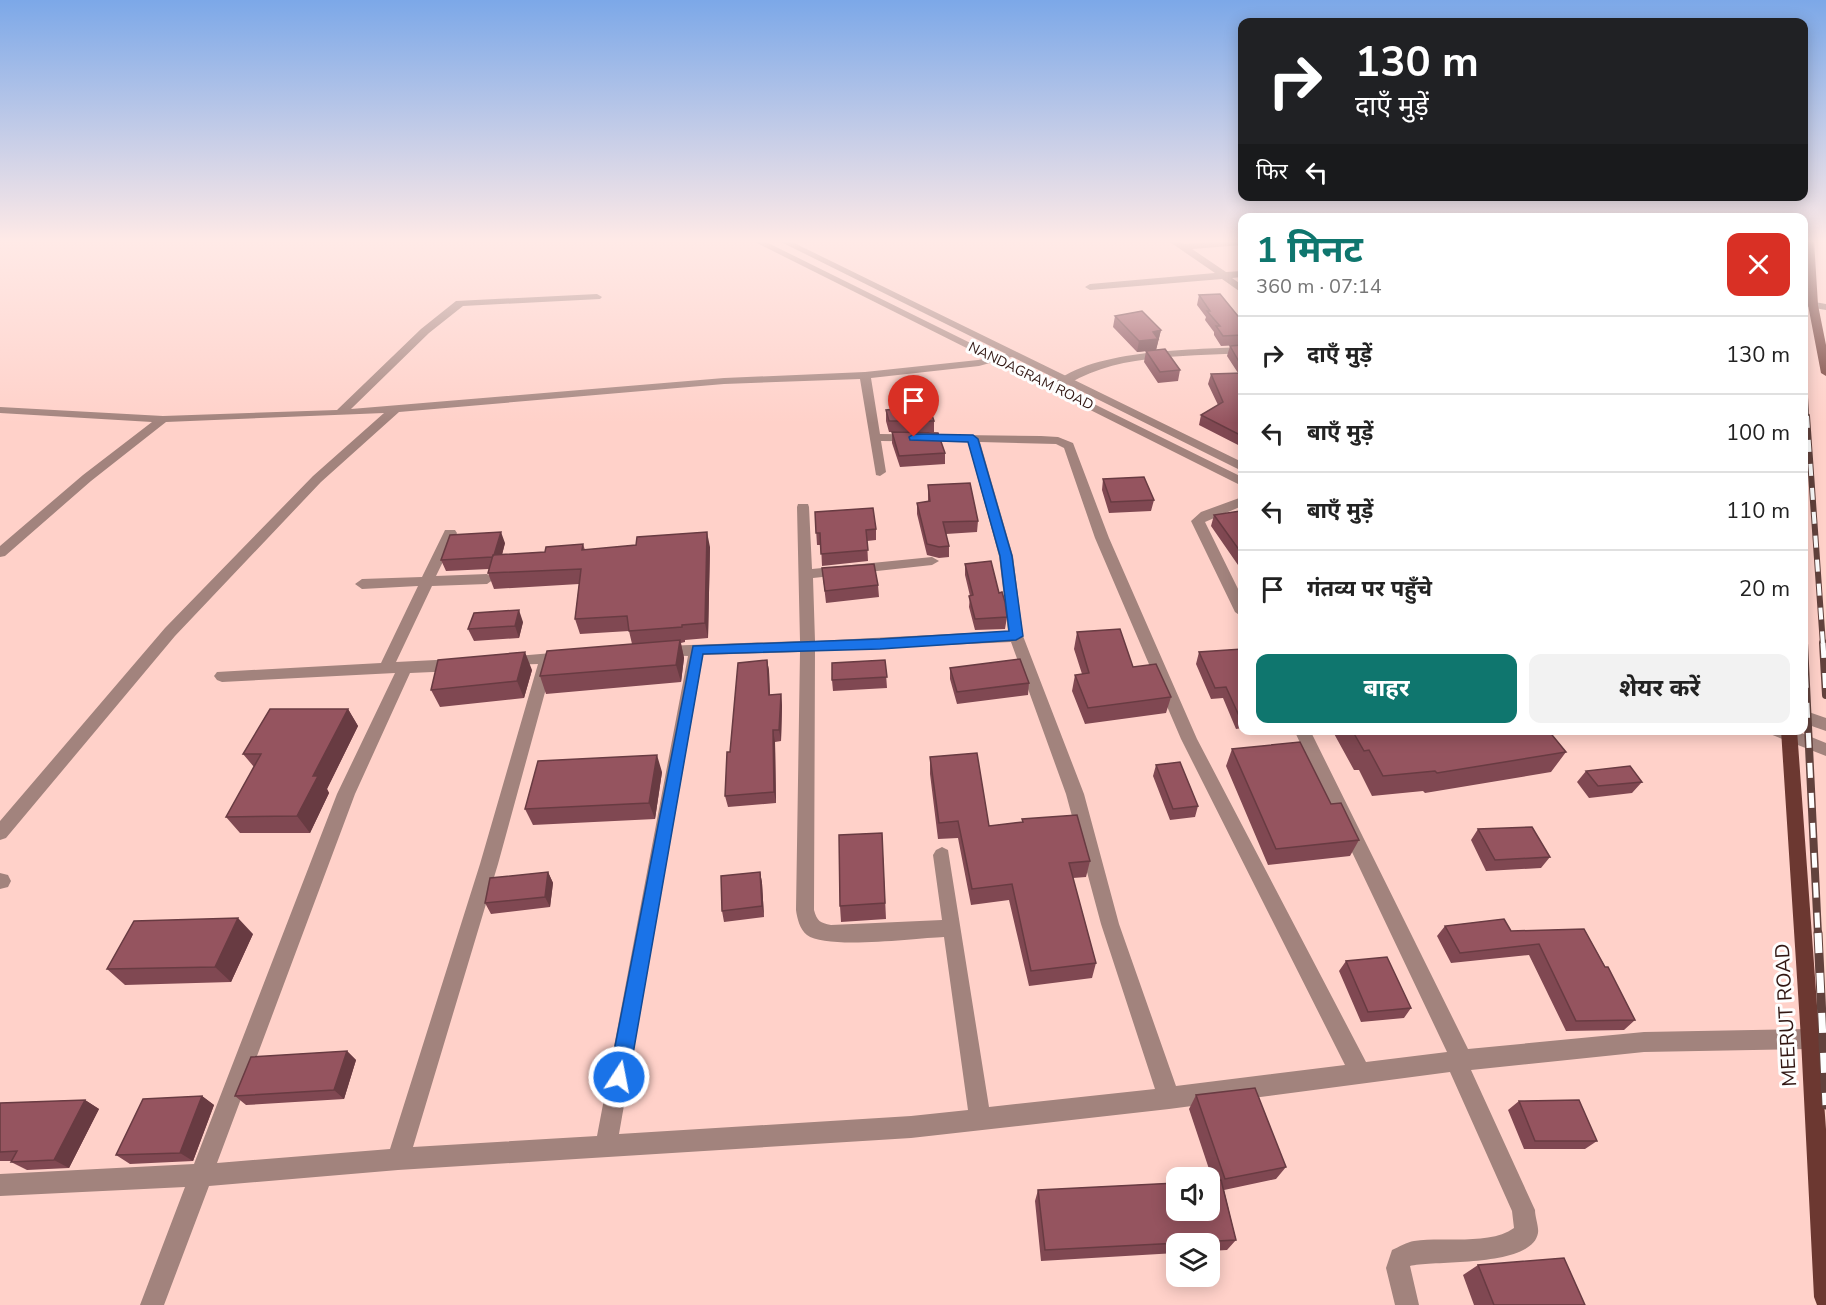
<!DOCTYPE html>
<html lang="hi">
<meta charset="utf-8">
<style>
:root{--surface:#fff;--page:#f2f2f2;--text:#222;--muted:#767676;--line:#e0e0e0;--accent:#0f766e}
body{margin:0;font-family:"Nunito Sans","Noto Sans Devanagari",sans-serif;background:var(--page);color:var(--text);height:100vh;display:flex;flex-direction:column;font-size:22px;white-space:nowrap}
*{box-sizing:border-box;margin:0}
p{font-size:20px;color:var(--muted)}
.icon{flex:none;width:33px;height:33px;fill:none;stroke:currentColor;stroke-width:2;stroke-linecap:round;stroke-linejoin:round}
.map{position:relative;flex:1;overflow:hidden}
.drawer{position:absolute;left:1238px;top:213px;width:570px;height:522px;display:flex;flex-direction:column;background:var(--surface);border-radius:12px;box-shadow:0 3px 15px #0003}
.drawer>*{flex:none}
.hud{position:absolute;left:1238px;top:18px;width:570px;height:183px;border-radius:12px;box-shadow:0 3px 15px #0003;background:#202124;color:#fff;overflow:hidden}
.controls{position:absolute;left:1166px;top:1167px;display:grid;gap:12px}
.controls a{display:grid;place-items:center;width:54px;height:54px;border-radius:12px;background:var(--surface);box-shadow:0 3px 15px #0003;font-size:30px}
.pin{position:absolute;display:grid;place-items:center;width:51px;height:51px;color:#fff;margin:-62px -26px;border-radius:50% 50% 50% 0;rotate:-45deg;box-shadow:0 0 6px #0007}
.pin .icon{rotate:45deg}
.me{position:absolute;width:66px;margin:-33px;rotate:11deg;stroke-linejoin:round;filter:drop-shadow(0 0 4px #0008)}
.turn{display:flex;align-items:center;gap:21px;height:126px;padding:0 18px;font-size:27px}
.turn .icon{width:78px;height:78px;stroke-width:2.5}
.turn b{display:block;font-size:42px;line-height:51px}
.then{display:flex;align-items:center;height:57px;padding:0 18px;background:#0003;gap:12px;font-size:22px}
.round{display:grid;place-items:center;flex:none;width:63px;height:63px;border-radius:12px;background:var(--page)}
.headline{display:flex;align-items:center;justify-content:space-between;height:102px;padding:0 18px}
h1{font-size:36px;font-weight:700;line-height:45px;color:var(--accent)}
.button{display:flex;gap:12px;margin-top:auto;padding:12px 18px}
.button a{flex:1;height:69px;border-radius:12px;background:var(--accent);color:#fff;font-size:24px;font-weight:700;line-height:69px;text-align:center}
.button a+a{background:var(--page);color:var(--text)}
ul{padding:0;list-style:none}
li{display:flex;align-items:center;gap:18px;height:78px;padding:0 18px;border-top:2px solid var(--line)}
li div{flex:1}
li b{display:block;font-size:22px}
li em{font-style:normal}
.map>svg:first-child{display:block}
</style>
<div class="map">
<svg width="1826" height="1305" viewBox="0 0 1826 1305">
<rect width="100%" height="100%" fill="#ffd1c9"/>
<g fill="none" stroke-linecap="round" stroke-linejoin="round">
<path fill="#a2837d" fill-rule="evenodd" d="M1167 240H1178L1184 244 1242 240V245L1192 249 1226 272 1242 271V277L1232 278 1242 285V293L1222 279 1090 290 1085 287 1090 284 1215 273Z
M597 294 602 297 600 299 463 306 429 333 351 409 724 378 865 372 978 360 1015 352V356L979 366 871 378 880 434 1041 436 1058 437 1073 443 1109 538 1197 739 1366 1062 1447 1052 1294 730H1310L1468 1049 1644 1032 1811 1029 1818 1032 1821 1039 1818 1046 1811 1049 1644 1052 1471 1070 1535 1210C1535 1217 1539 1227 1538 1233 1532 1268 1434 1260 1410 1266L1419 1305H1395L1386 1268 1392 1250C1399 1247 1407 1242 1414 1241 1443 1236 1489 1246 1514 1228L1512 1211 1450 1072 1169 1109 911 1138 398 1170 209 1186 164 1305H140L185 1187 0 1196V1174L194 1164 337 794 395 673 222 682 217 680 214 676 217 672 381 663 418 586 362 589 355 584 362 579 422 577 445 530H455L457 533 436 576 487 574 494 579 487 584 432 586 396 662 456 659 461 661 464 665 461 669 456 671 410 673 355 794 217 1163 390 1149 480 864 538 664 505 665 502 661 505 657 564 652 569 653 572 657 569 661 553 663 498 864 413 1147 597 1136 688 656 658 655 656 651 658 647 663 646 800 641 797 507 798 504H808L809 507 812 569 932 557 939 561 932 565 813 578 815 641 1008 631 999 556 968 442 881 441 886 472 880 476 876 475 860 379 724 384 399 412 321 482 175 636 6 838 0 840V821L165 628 313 476 384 413 166 422 91 481 5 556 0 557V546L83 475 152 422 0 413V407L163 416 337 410 421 329 456 301ZM980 442 1056 444 1064 448 1095 538 1181 739 1345 1065 1176 1086 1119 924 1084 794 1023 636 1013 556ZM1011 642 1066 794 1101 924 1155 1089 989 1107 948 850 942 847 936 850 933 855 942 920 831 925C820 923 817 921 814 910L815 651ZM800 652 796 910C797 918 800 930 807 935 826 950 917 938 944 937L968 1110 911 1116 619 1134 703 655Z
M1803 300 1826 304V310L1803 306Z
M1242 347V353C1181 357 1111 353 1059 390L1055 391 1049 388C1085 349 1191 350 1242 347Z
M1242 497V506L1205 522 1242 597V617L1235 612 1191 521 1201 512Z
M0 873 8 875 11 881 8 887 0 889Z"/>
<path fill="#a2837d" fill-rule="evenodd" d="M751 240H762L1242 477V486Z
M777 240H788L1242 462V471Z
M1803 710 1826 718V731L1803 723Z
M1768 730H1794L1826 743V756L1770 734Z"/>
<path fill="#6c3831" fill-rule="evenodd" d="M1804 240H1814L1818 305 1826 345V376L1821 373 1808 305Z
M1781 730H1797L1826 1129V1305H1817L1814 1297 1801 1039Z"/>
<defs>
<path id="rail-far3" d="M1803 351 1807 418"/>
<path id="rail-far2" d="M1807 416 1823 645
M1803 618 1804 645"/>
<path id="rail-far1" d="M1804 643 1818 935
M1823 643 1826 695"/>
<path id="rail" d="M1818 933 1826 1105"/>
</defs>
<use href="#rail-far3" stroke="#62423d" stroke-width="4.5"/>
<use href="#rail-far2" stroke="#62423d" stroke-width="6"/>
<use href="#rail-far1" stroke="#62423d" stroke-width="8"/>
<use href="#rail" stroke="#62423d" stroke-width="9"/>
<use href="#rail-far3" stroke="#fefefe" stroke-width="3" stroke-dasharray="9" stroke-linecap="butt"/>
<use href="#rail-far2" stroke="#fefefe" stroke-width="4" stroke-dasharray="12" stroke-linecap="butt"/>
<use href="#rail-far1" stroke="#fefefe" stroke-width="5" stroke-dasharray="15" stroke-linecap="butt"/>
<use href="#rail" stroke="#fefefe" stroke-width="7" stroke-dasharray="20" stroke-linecap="butt"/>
</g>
<path fill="#804852" d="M1199 295 1242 321V345L1221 346 1214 335V332L1205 320 1206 317 1197 305Z
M1115 316 1161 330 1156 350 1180 370 1178 381 1158 383 1144 362 1146 351 1137 352 1113 327Z
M1242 345V447L1199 425 1201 415 1218 405 1208 384 1211 374 1238 373 1227 356 1230 346Z
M886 410 934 421V432H889L886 421Z
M892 432 945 453V464L900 467 892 443Z
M1103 479 1154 500 1151 511 1109 513 1102 490Z
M928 485 978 521 977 532 946 534 949 546V557L939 558 927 555 917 514V503L928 502Z
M815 512 876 529V540L867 541 868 561 822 566 821 545H817Z
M1242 513V565H1238L1211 526 1214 515Z
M505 543 502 555 545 552 583 544 585 550 710 547 708 638 685 640V642L681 643 684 658 681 682 546 694 540 676 632 644 629 631 580 634 575 619 579 584 494 589 488 573 489 569 446 571 441 560Z
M965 564 999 593 1007 617 1005 629 975 630 969 607 970 596 965 575Z
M822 568 878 585 879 597 826 603Z
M523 622 519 638 474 641 468 629Z
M1077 632 1133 667 1171 697 1166 713 1085 724 1072 691 1075 675 1082 674 1074 649Z
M1242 649V728L1236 729 1223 698 1211 699 1196 664 1199 652Z
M767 660 769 671 770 695 781 694 782 706 781 741 775 742 776 803 728 807 725 796 730 752Z
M885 660 887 688 833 691 832 680Z
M950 668 1029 683 1028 695 957 704 950 679Z
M532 670 524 698 440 707 431 690Z
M348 709 358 726 327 789 329 793 310 833H240L226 817 254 767 243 754Z
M1332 730H1548L1566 752 1551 772 1425 793 1423 791 1372 796 1359 770H1354Z
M1232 749 1331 804 1359 840 1350 856 1268 865 1226 766Z
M930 757 989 826 1022 822V819L1090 861 1086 877 1073 878 1096 963 1092 978 1029 986 1009 900 971 905 958 838 938 839 930 774Z
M1156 765 1198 806 1195 817 1170 820 1153 776Z
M1586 771 1642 782 1632 793 1589 798 1577 782Z
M662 772 655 819 533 825 525 809Z
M1478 829 1550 857 1541 868 1486 871 1471 840Z
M882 833 886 919 841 922 840 906Z
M548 872 553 883 550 907 491 914 485 903Z
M760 872 762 883 764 917 724 922 722 911Z
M1445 926 1511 931 1584 929 1635 1020 1624 1030 1566 1031 1529 955 1451 963 1437 936Z
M253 934 231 982 125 985 107 969Z
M1346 961 1411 1008 1404 1018 1361 1022 1339 971Z
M347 1051 356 1060 344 1099 246 1105 235 1096Z
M1196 1095 1286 1167 1276 1179 1224 1190 1236 1240 1227 1250 1209 1251V1244H1176V1253L1041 1261 1035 1201 1038 1190 1213 1181 1189 1109Z
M202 1096 214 1105 193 1161 130 1164 116 1155Z
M85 1100 99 1109 69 1168 27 1170 11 1162 12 1161H0V1103Z
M1519 1101 1597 1141 1585 1149H1524L1508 1110Z
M1478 1265 1585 1305H1474L1463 1275Z"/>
<path fill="#683b42" d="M1161 330 1156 350 1137 352 1139 341 1153 332Z
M501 532 505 543 498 569 493 557Z
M707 532 710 547 708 638 705 623Z
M1242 554V565H1238Z
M519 610 523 622 519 638 515 626Z
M680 640 684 658 681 682 676 665Z
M525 652 532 670 524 698 517 681Z
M767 660 769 671 770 706 769 695Z
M781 694 782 706 781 741 779 730Z
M348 709 358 726 327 789 329 793 310 833 297 816 313 776Z
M773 730 775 742 776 803 774 792Z
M657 755 662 772 655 819 649 803Z
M548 872 553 883 550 907 545 897Z
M760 872 762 883 764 917 762 906Z
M238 918 253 934 231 982 215 967Z
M347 1051 356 1060 344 1099 334 1090Z
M202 1096 214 1105 193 1161 180 1153Z
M85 1100 99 1109 69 1168 54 1160Z"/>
<path fill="#95545f" stroke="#683b42" stroke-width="1.5" d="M1220 294 1242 321V335L1223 336 1216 326H1220L1207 311H1210L1199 295Z
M1142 311 1161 330 1153 332 1158 339 1139 341 1115 316Z
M1242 345V367L1230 346Z
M1165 349 1180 370 1160 372 1146 351Z
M1242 373V436L1201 415 1223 402 1211 374Z
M929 406 934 421H889L886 410Z
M892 432 938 433 945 453 899 456Z
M1144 477 1154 500 1111 502 1103 479Z
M970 483 978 521 943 522 949 546 939 547 927 544 917 503 930 501 928 485Z
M873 508 876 529 866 530 868 550 821 554 820 533H816L815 512Z
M1240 511 1242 513V554L1214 515Z
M501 532 494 555 492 557 441 560 450 535Z
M707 532 705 623 682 625V627L629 631 627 616 575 619 581 569 488 573 493 555 545 552 546 547 583 544 582 550 636 545 637 537Z
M991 561 999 593 1002 592 1005 602 1007 617 975 619 969 596 973 595 965 564Z
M874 564 878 585 825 591 822 568Z
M519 610 515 626 468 629 474 613Z
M1120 629 1133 667 1156 664 1171 697 1088 708 1075 675 1089 673 1077 632Z
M680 640 676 665 540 676 547 651Z
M1242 649V717L1240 718 1226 687 1215 688 1199 652Z
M525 652 517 681 431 690 438 660Z
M1020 659 1029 683 957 692 950 668Z
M767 660 769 695 781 694 779 730H773L774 792 725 796 727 752H730L738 663Z
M885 660 887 677 832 680V663Z
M270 709H348L313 776H318L297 816 226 817 261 754H243Z
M1352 730H1548L1566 752 1437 773 1435 771 1383 776 1369 750 1364 751Z
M1300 742 1331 804 1341 803 1359 840 1276 849 1232 749Z
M977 753 989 826 1023 822 1022 819 1077 815 1090 861 1069 863 1096 963 1031 971 1012 884 972 889 958 821 939 823 930 757Z
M657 755 649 803 525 809 538 761Z
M1180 762 1198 806 1173 809 1156 765Z
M1630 766 1642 782 1598 786 1586 771Z
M1532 827 1550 857 1495 860 1478 829Z
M882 833 885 903 840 906 839 835Z
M548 872 545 897 485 903 490 878Z
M760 872 762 906 722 911 721 876Z
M238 918 215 967 107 969 134 921Z
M1504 919 1511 931 1584 929 1605 967H1608L1635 1020 1576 1021 1539 944 1460 953 1445 926Z
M1387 957 1411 1008 1368 1012 1346 961Z
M347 1051 334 1090 235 1096 251 1057Z
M1255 1088 1286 1167 1225 1179 1196 1095Z
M202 1096 180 1153 116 1155 143 1099Z
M85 1100 54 1160 11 1162 17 1151 0 1152V1103Z
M1579 1100 1597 1141H1535L1519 1101Z
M1221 1180 1236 1240 1045 1250 1038 1190 1176 1183V1210H1209V1181Z
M1564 1258 1585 1305H1494L1478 1265Z"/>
<linearGradient id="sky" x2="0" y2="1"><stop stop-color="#7ca8e8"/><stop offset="0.57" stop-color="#ffeae7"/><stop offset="1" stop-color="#ffeae7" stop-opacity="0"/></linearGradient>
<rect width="1826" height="423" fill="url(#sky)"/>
<path fill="#1a73e8" stroke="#114b97" stroke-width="1.5" d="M914 434 973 435 978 439 1012 556 1023 636 1016 640 880 649 703 654 629 1077 626 1084 619 1086 612 1084 609 1077 693 646 880 639 1009 631 1000 556 968 442 910 440 909 437Z"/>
<g text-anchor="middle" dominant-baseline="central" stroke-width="6" stroke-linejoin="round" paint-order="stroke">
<g font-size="14" fill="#321713" stroke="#fefefe">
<text transform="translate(1031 376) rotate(26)">NANDAGRAM ROAD</text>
</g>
<g font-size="20" fill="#321713" stroke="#fefefe">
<text transform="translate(1786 1015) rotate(-93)">MEERUT ROAD</text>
</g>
</g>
</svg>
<div class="controls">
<a><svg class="icon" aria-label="sound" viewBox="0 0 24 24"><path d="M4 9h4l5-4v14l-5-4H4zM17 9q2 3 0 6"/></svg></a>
<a><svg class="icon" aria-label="layers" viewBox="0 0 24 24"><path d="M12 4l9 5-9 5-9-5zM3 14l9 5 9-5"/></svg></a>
</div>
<div class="pin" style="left:914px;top:437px;background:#d93025"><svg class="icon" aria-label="arrive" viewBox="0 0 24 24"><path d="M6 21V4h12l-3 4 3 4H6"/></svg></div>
<svg class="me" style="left:619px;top:1077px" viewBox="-20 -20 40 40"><circle r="17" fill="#1a73e8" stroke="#fff" stroke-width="3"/><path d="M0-11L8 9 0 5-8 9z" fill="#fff"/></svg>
<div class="hud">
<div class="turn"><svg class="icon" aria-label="right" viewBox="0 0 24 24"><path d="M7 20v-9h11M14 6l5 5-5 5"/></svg><div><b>130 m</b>दाएँ मुड़ें</div></div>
<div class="then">फिर<svg class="icon" aria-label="left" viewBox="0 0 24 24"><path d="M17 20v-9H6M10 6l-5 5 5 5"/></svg></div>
</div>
<section class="drawer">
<div class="headline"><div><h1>1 मिनट</h1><p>360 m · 07:14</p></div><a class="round" style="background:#d93025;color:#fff"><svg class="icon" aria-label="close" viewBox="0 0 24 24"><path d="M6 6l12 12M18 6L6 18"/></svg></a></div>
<ul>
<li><svg class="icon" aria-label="right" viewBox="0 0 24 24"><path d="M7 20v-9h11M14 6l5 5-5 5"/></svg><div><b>दाएँ मुड़ें</b></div><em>130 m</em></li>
<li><svg class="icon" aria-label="left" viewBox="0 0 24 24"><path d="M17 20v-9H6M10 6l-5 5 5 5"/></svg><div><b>बाएँ मुड़ें</b></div><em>100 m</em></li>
<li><svg class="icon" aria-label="left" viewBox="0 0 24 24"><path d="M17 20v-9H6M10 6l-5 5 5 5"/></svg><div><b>बाएँ मुड़ें</b></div><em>110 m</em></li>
<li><svg class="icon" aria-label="arrive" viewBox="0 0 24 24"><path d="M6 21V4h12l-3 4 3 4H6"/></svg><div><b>गंतव्य पर पहुँचे</b></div><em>20 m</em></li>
</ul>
<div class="button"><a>बाहर</a><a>शेयर करें</a></div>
</section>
</div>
